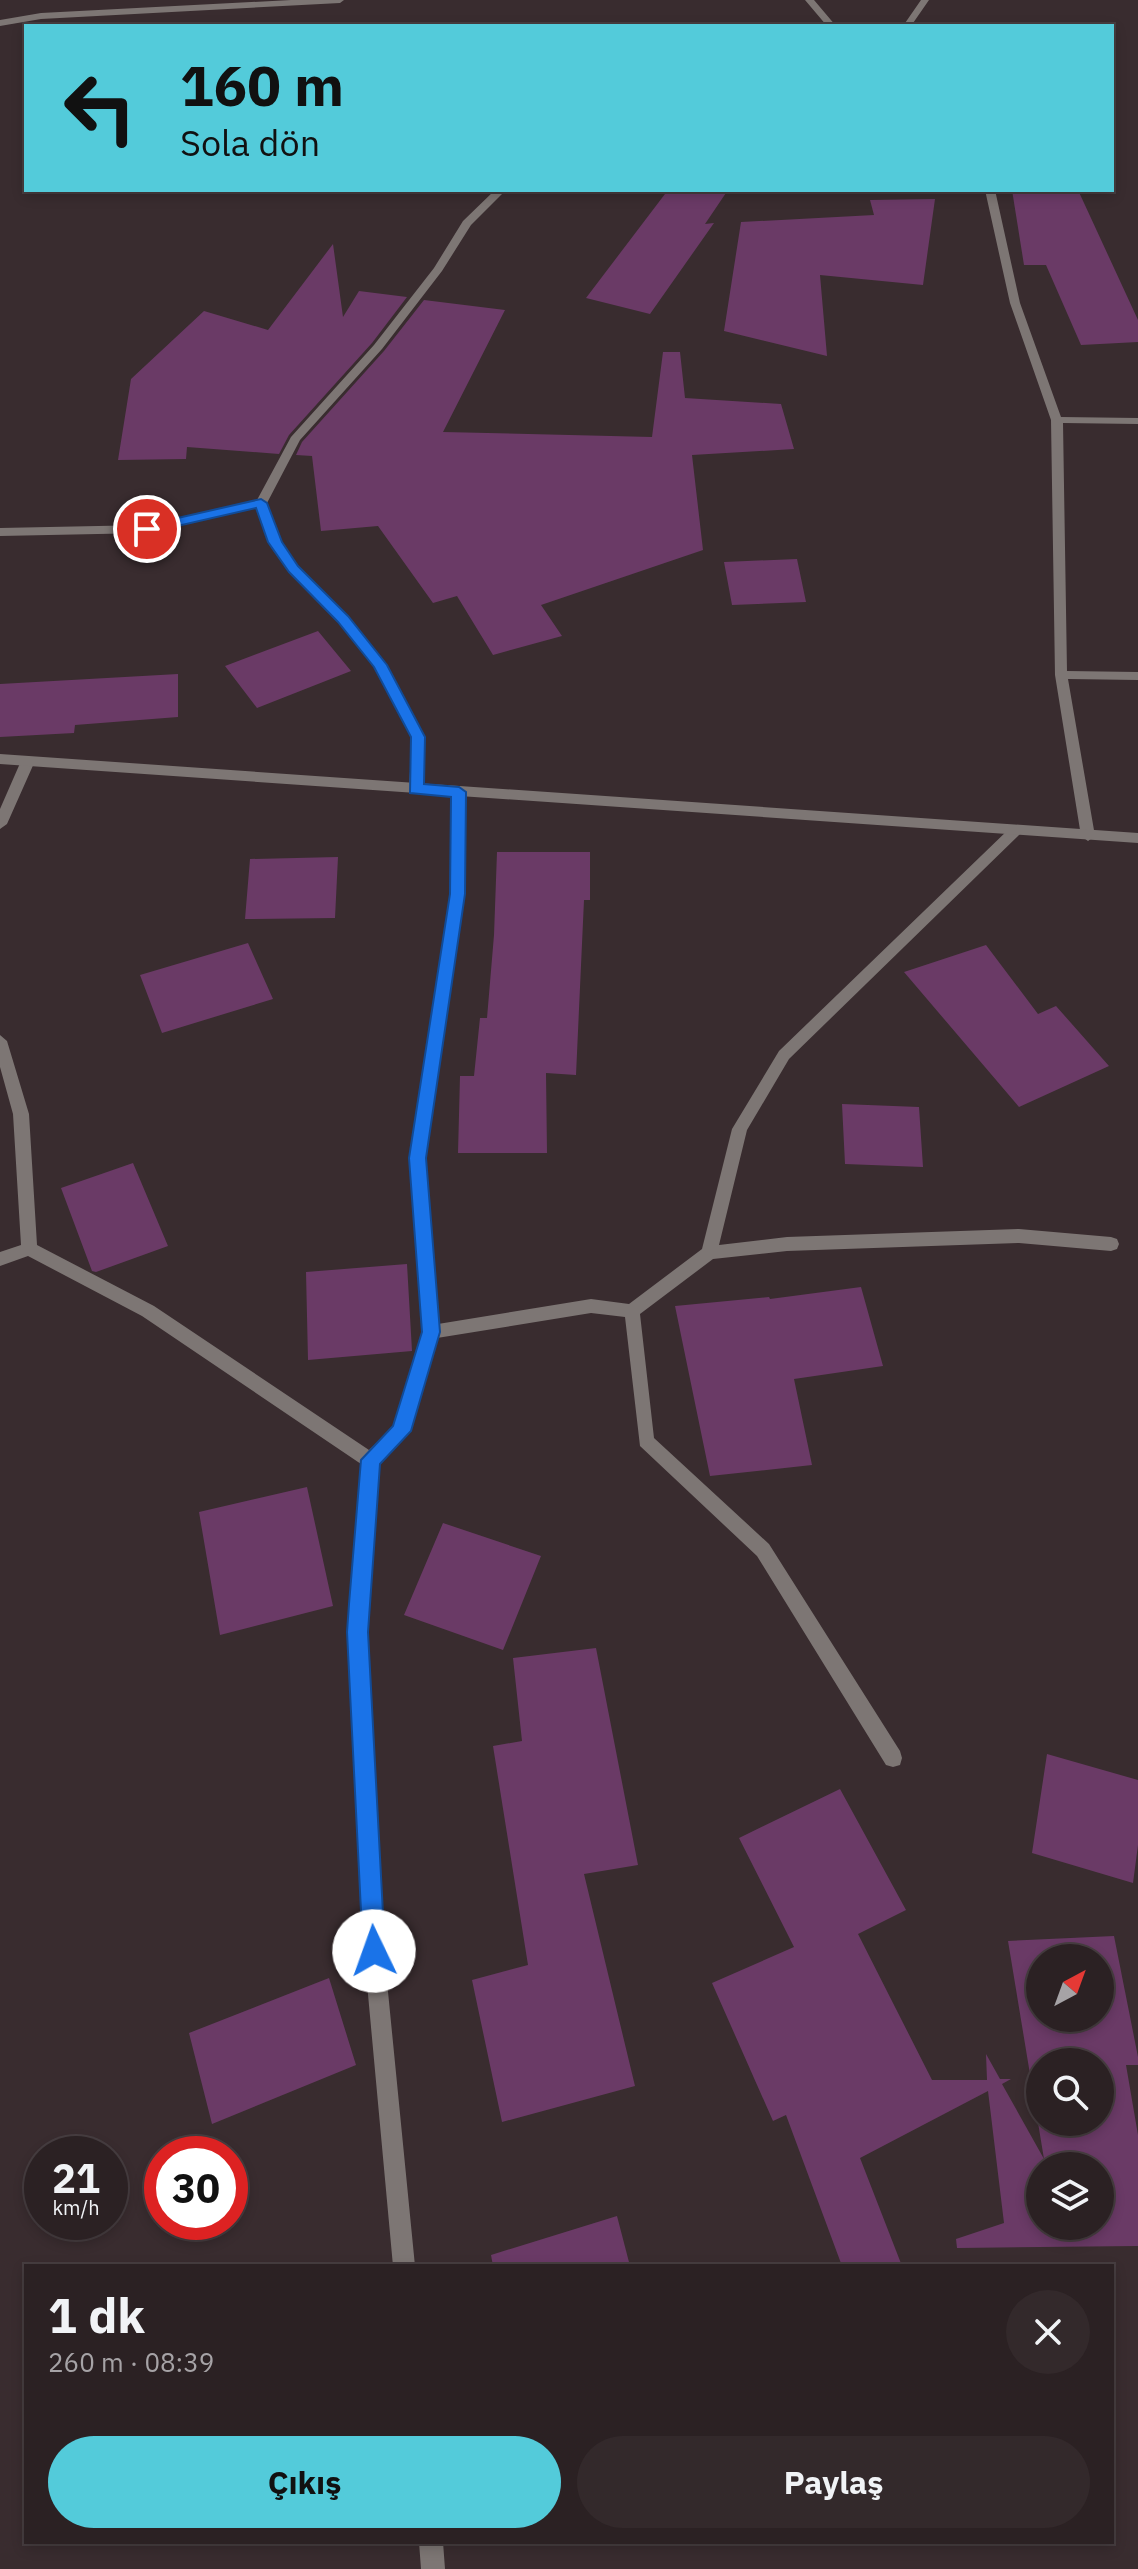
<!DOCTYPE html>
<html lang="tr">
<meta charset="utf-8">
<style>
:root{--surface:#2b2123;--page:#33292b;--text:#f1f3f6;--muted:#a6a3a6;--line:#473e41;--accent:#53cbda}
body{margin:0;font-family:"IBM Plex Sans",sans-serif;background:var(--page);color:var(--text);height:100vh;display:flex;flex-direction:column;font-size:30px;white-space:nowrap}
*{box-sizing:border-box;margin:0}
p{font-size:26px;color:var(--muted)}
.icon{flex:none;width:44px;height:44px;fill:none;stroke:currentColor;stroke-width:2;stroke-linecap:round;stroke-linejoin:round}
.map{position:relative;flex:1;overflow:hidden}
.sheet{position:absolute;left:24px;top:2264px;width:1090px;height:280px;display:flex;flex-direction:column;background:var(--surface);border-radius:0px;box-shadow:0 4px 12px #0003,0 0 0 2px var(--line)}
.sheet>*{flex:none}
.top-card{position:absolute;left:24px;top:24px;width:1090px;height:168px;border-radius:0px;box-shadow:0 4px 12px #0003,0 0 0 2px var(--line);background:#53cbda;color:#111;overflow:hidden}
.needle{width:52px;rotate:41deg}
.tools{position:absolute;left:1026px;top:1944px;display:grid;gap:16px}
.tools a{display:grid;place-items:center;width:88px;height:88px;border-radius:50%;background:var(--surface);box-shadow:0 4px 12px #0003,0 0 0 2px var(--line);font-size:40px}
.speed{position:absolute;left:24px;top:2136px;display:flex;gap:16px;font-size:40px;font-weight:700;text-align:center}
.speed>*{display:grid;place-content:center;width:104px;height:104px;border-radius:50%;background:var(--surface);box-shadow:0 4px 12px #0003,0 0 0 2px var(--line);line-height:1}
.speed small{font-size:20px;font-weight:400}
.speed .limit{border:12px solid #d22;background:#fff;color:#111}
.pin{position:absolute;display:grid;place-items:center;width:68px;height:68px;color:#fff;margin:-34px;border:4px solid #fff;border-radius:50%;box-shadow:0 2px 8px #0007}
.me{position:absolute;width:88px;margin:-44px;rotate:357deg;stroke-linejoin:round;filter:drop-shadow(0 0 6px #0008)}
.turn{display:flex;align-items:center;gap:28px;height:168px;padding:0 24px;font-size:36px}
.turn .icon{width:104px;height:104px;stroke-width:2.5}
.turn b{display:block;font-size:56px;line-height:68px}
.round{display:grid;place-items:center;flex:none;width:84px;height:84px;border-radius:42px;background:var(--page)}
.headline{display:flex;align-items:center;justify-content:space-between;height:136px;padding:0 24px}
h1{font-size:48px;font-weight:700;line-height:60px}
.action{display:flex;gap:16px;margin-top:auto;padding:16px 24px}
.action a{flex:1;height:92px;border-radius:48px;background:var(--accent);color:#111;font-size:32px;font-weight:700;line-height:92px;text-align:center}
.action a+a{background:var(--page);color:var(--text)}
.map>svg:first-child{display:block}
</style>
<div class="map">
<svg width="1138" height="2569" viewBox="0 0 1138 2569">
<rect width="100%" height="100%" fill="#392c2f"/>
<path fill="#6a3a66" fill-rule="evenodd" d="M668 190H728L705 224 714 223 650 314 586 298Z
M1012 190H1078L1138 320V342L1081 345 1046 265H1024Z
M935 199 923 285 820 275 827 356 724 331 741 222 874 215 870 200Z
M333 244 343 317 359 291 407 297 372 343 289 435 279 454 187 447 186 459 118 460 131 379 204 311 268 330Z
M424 300 505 310 443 432 652 437 663 352H680L685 398 781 404 794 449 692 455 703 550 541 605 562 636 493 655 457 596 433 603 378 526 321 531 312 456 296 455 302 442 384 351Z
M797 559 806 602 732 605 724 562Z
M318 631 351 671 257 708 225 666Z
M178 674V717L75 725 74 733 0 737V684Z
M497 852H590V900H584L576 1075 546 1073 547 1153H458L460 1076H474L480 1018H487L494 935Z
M338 857 335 918 245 919 250 859Z
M248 943 273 999 162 1033 140 975Z
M986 945 1038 1014 1056 1006 1109 1066 1019 1107 904 972Z
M842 1104 919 1107 923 1167 845 1164Z
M133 1163 168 1246 96 1272 92 1271 61 1188Z
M407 1264 412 1351 308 1360 306 1272Z
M861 1287 883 1366 794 1379 812 1465 710 1476 675 1306 769 1297 770 1299Z
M307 1487 333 1606 220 1635 199 1512Z
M443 1523 541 1556 503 1650 404 1615Z
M596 1648 638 1865 584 1874 635 2086 502 2122 472 1980 528 1965 493 1746 522 1741 513 1658Z
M1047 1754 1138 1780V1845L1133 1883 1032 1853Z
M840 1789 906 1910 858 1934 932 2080H987L986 2054 1000 2079H1011L1002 2084 1044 2159 1008 1941 1114 1936 1138 2057V2065H1126L1138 2135V2246L957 2248 956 2239 1004 2223 988 2091 860 2158 902 2266H842L786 2115 773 2121 712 1983 794 1947 739 1838ZM1040 1958H1100V2018H1040ZM1040 2062H1100V2122H1040ZM1040 2166H1100V2226H1040Z
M329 1978 356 2065 212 2124 189 2033Z
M617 2216 630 2266H493L491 2255Z"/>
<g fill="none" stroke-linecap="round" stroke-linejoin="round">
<path fill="#7d7674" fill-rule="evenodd" d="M805 0H814L836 26H827Z
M921 0H929L911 26H903Z
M495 190H506L471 225 442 271 382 349 300 440 267 503 281 542 297 566 347 616 386 665 424 737 423 789 416 794 409 789 412 737 375 667 339 622 289 572 269 542 257 508 147 533 0 536V528L147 525 257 500 291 437 374 345 434 268 463 221Z
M985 190H995L1020 303 1061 417 1138 418V424L1063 423 1067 671 1138 672V680L1068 679 1095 836 1088 841 1081 836 1055 675 1051 420 1010 303Z
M28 756 35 761 7 824 0 829V809L21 761Z
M459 787 466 792 465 894 425 1158 438 1324 591 1299 629 1304 702 1249 732 1129 779 1051 1010 828H1020V834L789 1059 747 1130 719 1245 787 1237 1019 1229 1111 1237 1117 1239 1119 1244 1117 1249 1111 1251 1019 1243 787 1251 713 1259 640 1314 654 1438 769 1544 900 1751 902 1758 900 1765 893 1767 886 1765 757 1556 640 1446 625 1317 591 1313 437 1338 407 1436 378 1463 367 1632 384 1951 415 2266H393L364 1951 349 1632 361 1464 142 1316 28 1256 0 1266V1252L21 1245 13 1114 0 1067V1035L7 1041 29 1114 37 1245 154 1306 369 1450 394 1427 423 1332 409 1158 451 894 452 792Z
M419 2542H443L445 2569H421Z"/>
<path fill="#7d7674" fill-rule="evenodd" d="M291 0H344L340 3 41 19 0 26V20L41 13Z
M0 754 1138 833V843L0 764Z"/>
</g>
<path fill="#1a73e8" stroke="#114b97" stroke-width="2" d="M261 499 267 503 282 542 298 566 348 616 387 665 425 737 424 784 459 787 466 792 465 894 426 1158 440 1332 411 1431 380 1464 368 1632 385 1951 382 1959 374 1963 366 1959 363 1951 347 1632 349 1604 361 1460 393 1426 422 1332 409 1158 450 894 451 797 410 793 411 737 374 667 338 622 289 572 268 542 256 508 147 533 140 529 147 525Z"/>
</svg>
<div class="tools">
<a><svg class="needle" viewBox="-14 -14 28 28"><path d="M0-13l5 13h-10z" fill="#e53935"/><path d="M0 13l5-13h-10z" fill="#a6a3a6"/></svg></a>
<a><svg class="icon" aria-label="search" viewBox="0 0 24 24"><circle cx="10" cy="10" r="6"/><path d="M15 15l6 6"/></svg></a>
<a><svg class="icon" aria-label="layers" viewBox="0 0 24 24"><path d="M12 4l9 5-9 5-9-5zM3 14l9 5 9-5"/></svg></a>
</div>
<div class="speed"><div>21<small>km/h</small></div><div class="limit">30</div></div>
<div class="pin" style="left:147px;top:529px;background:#d93025"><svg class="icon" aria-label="arrive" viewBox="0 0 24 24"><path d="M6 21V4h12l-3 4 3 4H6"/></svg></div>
<svg class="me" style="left:374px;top:1951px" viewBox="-20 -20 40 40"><circle r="19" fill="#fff"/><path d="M0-13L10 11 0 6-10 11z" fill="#1a73e8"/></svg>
<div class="top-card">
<div class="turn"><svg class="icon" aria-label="left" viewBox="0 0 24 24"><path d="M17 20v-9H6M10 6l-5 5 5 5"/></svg><div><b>160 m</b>Sola dön</div></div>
</div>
<section class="sheet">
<div class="headline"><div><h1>1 dk</h1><p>260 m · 08:39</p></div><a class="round"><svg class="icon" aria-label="close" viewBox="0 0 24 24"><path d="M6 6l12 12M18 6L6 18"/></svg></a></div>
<div class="action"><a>Çıkış</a><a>Paylaş</a></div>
</section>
</div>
